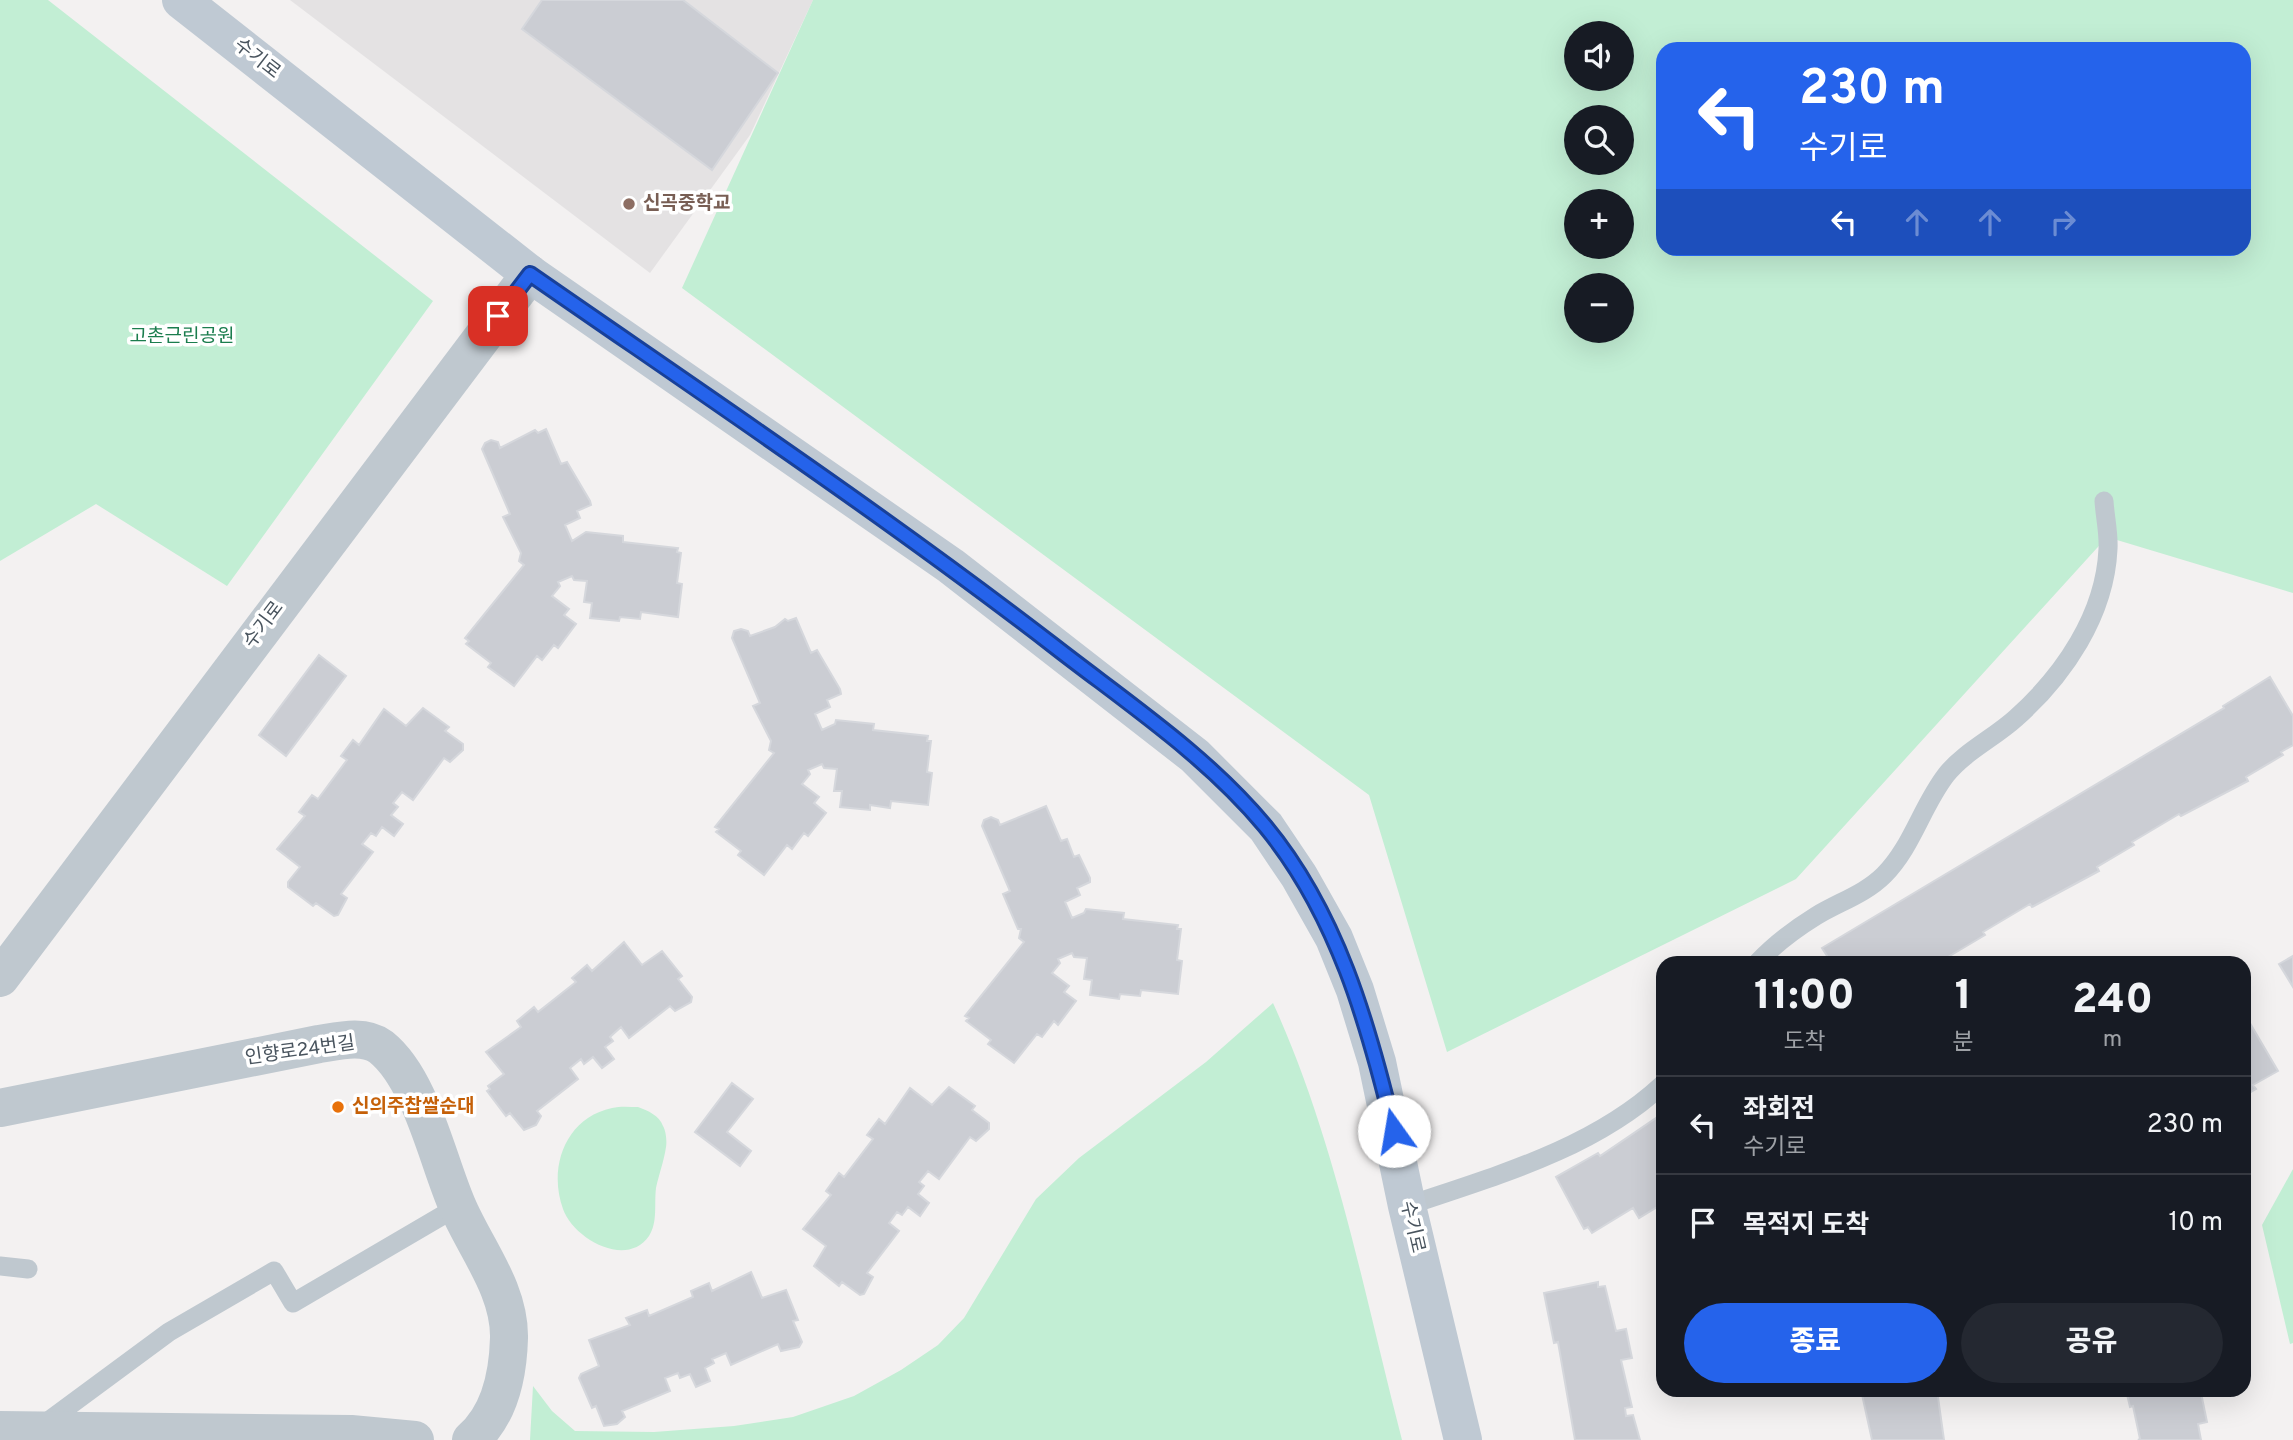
<!DOCTYPE html>
<html lang="ko">
<meta charset="utf-8">
<style>
:root{--surface:#171b24;--page:#242831;--text:#f1f3f6;--muted:#9ea1a6;--line:#363941;--accent:#2563eb}
body{margin:0;font-family:Overpass,"Noto Sans KR",sans-serif;background:var(--page);color:var(--text);height:100vh;display:flex;flex-direction:column;font-size:26px;white-space:nowrap}
*{box-sizing:border-box;margin:0}
p{font-size:23px;color:var(--muted)}
.icon{flex:none;width:38px;height:38px;fill:none;stroke:currentColor;stroke-width:2;stroke-linecap:round;stroke-linejoin:round}
.map{position:relative;flex:1;overflow:hidden}
.details{position:absolute;left:1656px;top:956px;width:595px;height:441px;display:flex;flex-direction:column;background:var(--surface);border-radius:21px;box-shadow:0 7px 28px #0002}
.details>*{flex:none}
.banner{position:absolute;left:1656px;top:42px;width:595px;height:214px;border-radius:21px;box-shadow:0 7px 28px #0002;background:#2563eb;color:#fff;overflow:hidden}
.controls{position:absolute;left:1564px;top:21px;display:grid;gap:14px}
.controls a{display:grid;place-items:center;width:70px;height:70px;border-radius:50%;background:var(--surface);box-shadow:0 7px 28px #0002;font-size:35px}
.pin{position:absolute;display:grid;place-items:center;width:60px;height:60px;color:#fff;margin:-30px;border-radius:14px;box-shadow:0 4px 10px #0006}
.me{position:absolute;width:77px;margin:-38px;rotate:347deg;stroke-linejoin:round;filter:drop-shadow(0 0 5px #0008)}
.turn{display:flex;align-items:center;gap:24px;height:147px;padding:0 28px;font-size:32px}
.turn .icon{width:91px;height:91px;stroke-width:2.5}
.turn b{display:block;font-size:49px;line-height:60px}
.lanes{display:flex;align-items:center;height:66px;padding:0 28px;background:#0003;justify-content:center;gap:35px;direction:ltr}
.lanes .off{opacity:.35}
.eta{display:flex;justify-content:space-evenly;align-items:center;height:119px;text-align:center}
.eta b{font-size:42px;font-weight:800;line-height:49px}
.primary-button{display:flex;gap:14px;margin-top:auto;padding:14px 28px}
.primary-button a{flex:1;height:80px;border-radius:42px;background:var(--accent);color:#fff;font-size:28px;font-weight:800;line-height:80px;text-align:center}
.primary-button a+a{background:var(--page);color:var(--text)}
ul{padding:0;list-style:none}
li{display:flex;align-items:center;gap:21px;height:98px;padding:0 28px;border-top:2px solid var(--line)}
li div{flex:1}
li b{display:block;font-size:26px}
li em{font-style:normal}
.map>svg:first-child{display:block}
</style>
<div class="map">
<svg width="2293" height="1440" viewBox="0 0 2293 1440">
<rect width="100%" height="100%" fill="#f3f1f1"/>
<path fill="#e4e2e3" d="M290 0H813L750 135 650 273Z"/>
<path fill="#c2eed4" fill-rule="evenodd" d="M0 0H48L433 301 227 586 96 504 0 561Z
M813 0H2293V593L2107 537 1796 879 1447 1052 1369 795 682 288ZM1577 33H1622V79H1577ZM1662 49H2244V248H1662ZM1577 117H1622V163H1577ZM1577 201H1622V247H1577ZM1577 285H1622V331H1577Z
M1273 1003C1336 1141 1364 1294 1402 1440H530L533 1386 552 1411 575 1431 654 1432 734 1426 793 1417 854 1396 901 1370 938 1345 964 1318 1036 1199 1079 1158 1206 1062Z
M638 1107C648 1111 659 1115 663 1126 666 1131 667 1141 666 1147 664 1161 659 1174 656 1188 654 1204 658 1222 649 1236 626 1269 573 1238 563 1209 548 1168 565 1118 612 1108 620 1106 630 1107 638 1107Z
M2293 1169V1343L2290 1344 2262 1225Z"/>
<path fill="#cbcdd3" stroke="#d5d7dc" stroke-width="2" d="M542 0H683L778 73 712 170 522 29Z
M546 429 561 464 567 462 590 501 591 505 577 511 580 518 565 525 572 541 586 532 623 536V542L678 548 677 552 681 553 677 583 682 584 678 617 641 612 640 619 620 617 619 621 590 618 592 603 584 602 587 581 574 580 572 576 558 582 560 586 552 596 569 609 564 615 576 624 558 648 554 645 542 660 537 656 514 686 488 667 491 663 466 644 469 641 465 638 524 565 519 561 521 553 503 517 510 514 482 449 485 443 491 440 498 442 500 448 535 430 538 433Z
M796 618 811 653 817 650 840 689 841 694 827 700 830 707 815 714 822 730 835 724 836 720 874 724 873 730 928 736 927 741H931L927 772 932 773 928 805 891 801 890 808 870 805V810L840 807 842 791H834L837 769 824 768 822 764 808 770 810 774 802 784 819 797 814 803 826 813 808 836 804 833 792 849 787 845 764 875 738 855 741 851 716 832 719 829 715 827 774 753 769 750 771 741 753 706 760 703 732 638 734 631 741 629 748 631 750 636 775 627 785 619 788 621Z
M319 655 346 676 286 756 259 735Z
M2270 677 2293 716V745L2281 752 2283 755 2246 777 2248 781 2181 816 2179 814 2132 842 2134 845 2097 867 2099 871 2032 907 2030 904 1983 932 1985 935 1948 957 1950 960 1946 962H1831L1822 948 2224 708 2223 706Z
M423 708 449 727 445 731 463 744V750L450 762 444 758 413 800 402 792 393 803 398 807 391 815 403 824 394 836 382 827 376 836 371 833 362 844 373 852 341 894 347 898 338 915 334 916 316 903 313 906 288 887V882L300 867 277 849 305 816 299 812 312 795 318 799 347 760 341 756 353 740 359 745 384 709 406 726Z
M1046 806 1061 841 1067 839 1074 857 1079 855 1090 878V882L1077 888 1080 895 1065 902 1072 918 1084 913 1086 909 1124 913 1123 919 1178 925 1177 929H1181L1177 960 1182 961 1178 994 1141 990 1140 996 1120 994 1119 999 1090 995 1092 980 1084 979 1087 958 1074 957 1072 953 1058 959 1060 963 1052 973 1069 986 1064 992 1076 1001 1058 1025 1054 1021 1042 1037 1037 1034 1014 1063 988 1044 991 1040 966 1021 969 1018 965 1016 1024 942 1019 938 1021 929H1018L1003 894 1010 891 982 826 984 820 991 817 998 820 1000 825Z
M624 942 642 965 662 951 682 976 678 979 692 997 691 1002 675 1011 670 1006 629 1038 621 1027 610 1037 613 1041 605 1047 614 1059 602 1068 593 1057 584 1064 581 1059 570 1068 578 1079 537 1111 541 1116 536 1125 524 1130 510 1113 506 1116 487 1091 490 1089 488 1086 504 1074 486 1052 521 1027 517 1021 534 1007 538 1012 576 982 572 978 587 965 592 971Z
M2293 956V987L2279 964Z
M2244 1013 2278 1071 2253 1085 2256 1089 2244 1096Z
M732 1083 753 1099 727 1132 751 1151 740 1166 695 1132Z
M949 1087 975 1106 972 1110 989 1123V1129L976 1141 970 1137 939 1179 928 1171 919 1182 924 1186 918 1194 929 1203 920 1216 908 1207 902 1215 897 1212 889 1223 899 1231 867 1273 873 1277 864 1294 860 1295 842 1282 839 1286 814 1266 826 1246 803 1229 831 1195 826 1191 839 1173 844 1177 873 1139 867 1135 879 1119 885 1124 910 1088 932 1105Z
M1662 1114V1191L1659 1193 1662 1204 1639 1218 1633 1208 1592 1233 1588 1227 1584 1229 1556 1177 1598 1153 1600 1156Z
M751 1272 762 1298 786 1290 798 1320 793 1321 802 1342 799 1347 781 1351 778 1344 731 1365 726 1353 712 1359 714 1363 705 1368 710 1381 696 1387 690 1374 680 1378 678 1373 665 1378 670 1391 622 1411 625 1417 617 1424 604 1426 596 1406 592 1408 579 1378 581 1374 599 1366 589 1340 630 1325 626 1318 647 1310 649 1316 693 1297 691 1291 709 1283 712 1291Z
M1598 1282V1287L1605 1286 1616 1331 1626 1329 1632 1358 1621 1360 1632 1407 1625 1408 1626 1416 1633 1415 1640 1440H1575L1558 1342 1554 1343 1544 1293Z
M1861 1390H1937L1944 1440H1872Z
M2126 1390H2190L2191 1395 2201 1393 2207 1422 2198 1424 2201 1440H2138L2140 1439 2133 1406 2130 1407Z"/>
<g fill="none" stroke-linecap="round" stroke-linejoin="round">
<path stroke="#bfc8cf" stroke-width="19" d="M1758 962C1775 944 1795 929 1816 916 1839 902 1865 894 1884 875 1912 847 1922 806 1946 775 1964 752 1994 738 2016 718 2064 675 2105 615 2108 549 2109 534 2105 517 2104 501
M1407 1206C1495 1176 1593 1149 1662 1085
M0 1266 28 1269
M39 1428 169 1332 274 1271 293 1303 457 1207"/>
<path stroke="#bfc8cf" stroke-width="38" d="M0 978 530 274
M0 1108 319 1044C338 1041 364 1034 381 1047 421 1079 437 1159 457 1205 475 1248 510 1289 509 1338 508 1376 500 1415 471 1440
M0 1430 351 1434 415 1440"/>
<path stroke="#bfc9d3" stroke-width="38" d="M181 0 530 274 951 566 1195 756 1266 827 1299 876 1334 938 1355 990 1377 1062 1407 1206 1463 1440"/>
</g>
<g fill="none" stroke-linecap="round" stroke-linejoin="round">
<defs>
<path id="route" d="M498 316 530 274C706 396 884 515 1054 646 1126 702 1206 755 1265 826 1337 913 1368 1023 1394 1131"/>
</defs>
<use href="#route" stroke="#184099" stroke-width="18"/>
<use href="#route" stroke="#2563eb" stroke-width="12"/>
</g>
<circle fill="#8d6e63" stroke="#fff" stroke-width="2.5" cx="629" cy="204" r="7"/>
<circle fill="#e8710a" stroke="#fff" stroke-width="2.5" cx="338" cy="1107" r="7"/>
<g text-anchor="middle" dominant-baseline="central" stroke-width="7" stroke-linejoin="round" paint-order="stroke">
<g font-size="19" fill="#49545e" stroke="#fff">
<text transform="translate(257 59) rotate(38)">수기로</text>
<text transform="translate(264 625) rotate(-53)">수기로</text>
<text transform="translate(300 1051) rotate(-8)">인향로24번길</text>
<text transform="translate(1412 1227) rotate(77)">수기로</text>
</g>
<g font-size="19" font-weight="bold" fill="#785e54" stroke="#fff" text-anchor="start">
<text x="643" y="204">신곡중학교</text>
</g>
<g font-size="19" fill="#1b7d4e" stroke="#fff">
<text x="182" y="337">고촌근린공원</text>
</g>
<g font-size="19" font-weight="bold" fill="#c56008" stroke="#fff" text-anchor="start">
<text x="352" y="1107">신의주찹쌀순대</text>
</g>
</g>
</svg>
<div class="controls">
<a><svg class="icon" aria-label="sound" viewBox="0 0 24 24"><path d="M4 9h4l5-4v14l-5-4H4zM17 9q2 3 0 6"/></svg></a>
<a><svg class="icon" aria-label="search" viewBox="0 0 24 24"><circle cx="10" cy="10" r="6"/><path d="M15 15l6 6"/></svg></a>
<a>+</a>
<a>−</a>
</div>
<div class="pin" style="left:498px;top:316px;background:#d93025"><svg class="icon" aria-label="arrive" viewBox="0 0 24 24"><path d="M6 21V4h12l-3 4 3 4H6"/></svg></div>
<svg class="me" style="left:1394px;top:1131px" viewBox="-20 -20 40 40"><circle r="19" fill="#fff"/><path d="M0-13L10 11 0 6-10 11z" fill="#2563eb"/></svg>
<div class="banner">
<div class="turn"><svg class="icon" aria-label="left" viewBox="0 0 24 24"><path d="M17 20v-9H6M10 6l-5 5 5 5"/></svg><div><b>230 m</b>수기로</div></div>
<div class="lanes"><svg class="icon" aria-label="left" viewBox="0 0 24 24"><path d="M17 20v-9H6M10 6l-5 5 5 5"/></svg><svg class="icon off" aria-label="ahead" viewBox="0 0 24 24"><path d="M12 20V5M6 11l6-6 6 6"/></svg><svg class="icon off" aria-label="ahead" viewBox="0 0 24 24"><path d="M12 20V5M6 11l6-6 6 6"/></svg><svg class="icon off" aria-label="right" viewBox="0 0 24 24"><path d="M7 20v-9h11M14 6l5 5-5 5"/></svg></div>
</div>
<section class="details">
<div class="eta">
<div><b>11:00</b><p>도착</p></div>
<div><b>1</b><p>분</p></div>
<div><b>240</b><p>m</p></div>
</div>
<ul>
<li><svg class="icon" aria-label="left" viewBox="0 0 24 24"><path d="M17 20v-9H6M10 6l-5 5 5 5"/></svg><div><b>좌회전</b><p>수기로</p></div><em>230 m</em></li>
<li><svg class="icon" aria-label="arrive" viewBox="0 0 24 24"><path d="M6 21V4h12l-3 4 3 4H6"/></svg><div><b>목적지 도착</b></div><em>10 m</em></li>
</ul>
<div class="primary-button"><a>종료</a><a>공유</a></div>
</section>
</div>
